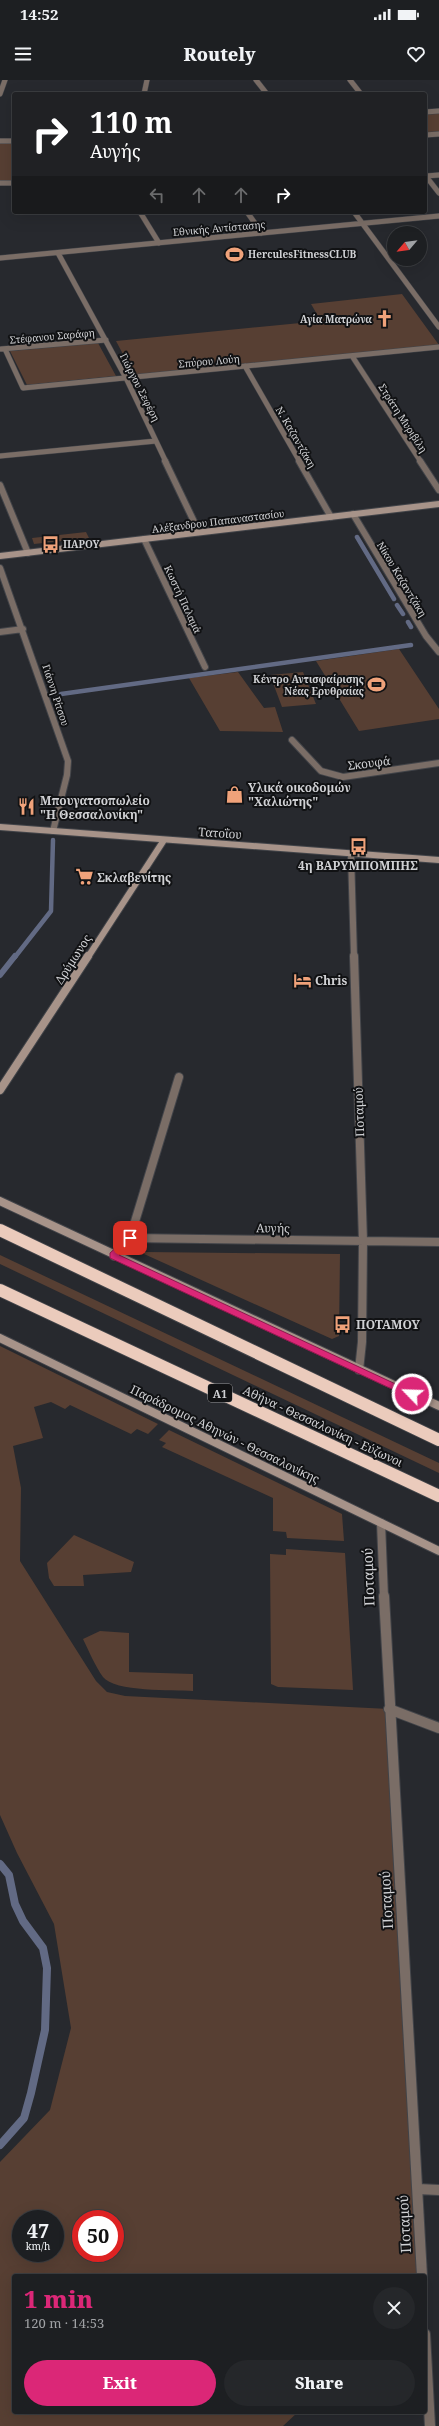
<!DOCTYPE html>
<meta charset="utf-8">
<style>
:root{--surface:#1d1f22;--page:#25272a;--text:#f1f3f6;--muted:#a0a2a5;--line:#3b3d40;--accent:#db2777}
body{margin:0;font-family:"Noto Serif",serif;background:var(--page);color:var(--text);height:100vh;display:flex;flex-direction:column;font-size:15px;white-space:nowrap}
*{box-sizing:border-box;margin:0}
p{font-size:13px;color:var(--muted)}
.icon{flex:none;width:22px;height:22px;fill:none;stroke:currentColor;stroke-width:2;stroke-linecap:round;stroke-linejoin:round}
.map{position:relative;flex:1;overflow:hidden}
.sheet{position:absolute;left:12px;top:2194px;width:415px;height:140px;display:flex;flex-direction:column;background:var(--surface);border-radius:4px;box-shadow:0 4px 16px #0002,0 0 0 1px var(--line)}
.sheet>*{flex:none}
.top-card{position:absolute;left:12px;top:12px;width:415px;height:122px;border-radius:4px;box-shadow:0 4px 16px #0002,0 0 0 1px var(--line);background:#202124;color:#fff;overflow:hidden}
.needle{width:26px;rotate:241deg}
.fabs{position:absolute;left:387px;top:146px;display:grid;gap:8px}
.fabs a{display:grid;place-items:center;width:40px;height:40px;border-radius:50%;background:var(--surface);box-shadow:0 4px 16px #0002,0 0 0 1px var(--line);font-size:20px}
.speed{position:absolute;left:12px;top:2130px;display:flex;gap:8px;font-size:20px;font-weight:700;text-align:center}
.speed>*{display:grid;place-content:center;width:52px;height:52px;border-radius:50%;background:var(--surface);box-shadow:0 4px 16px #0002,0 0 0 1px var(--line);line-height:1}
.speed small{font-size:10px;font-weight:400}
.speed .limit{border:6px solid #d22;background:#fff;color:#111}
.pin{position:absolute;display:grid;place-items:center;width:34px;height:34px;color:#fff;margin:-17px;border-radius:8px;box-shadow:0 2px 6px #0006}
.me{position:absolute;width:44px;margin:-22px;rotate:294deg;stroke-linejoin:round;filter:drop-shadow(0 0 3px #0008)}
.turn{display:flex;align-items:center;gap:14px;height:84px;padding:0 12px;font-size:18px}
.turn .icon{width:52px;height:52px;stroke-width:2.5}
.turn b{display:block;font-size:28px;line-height:34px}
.lanes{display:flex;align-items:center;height:38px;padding:0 12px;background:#0003;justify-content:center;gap:20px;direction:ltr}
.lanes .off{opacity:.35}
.round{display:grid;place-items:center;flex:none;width:42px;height:42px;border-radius:21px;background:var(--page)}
.summary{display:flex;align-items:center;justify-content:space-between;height:68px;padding:0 12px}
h1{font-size:24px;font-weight:800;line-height:30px;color:var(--accent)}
.primary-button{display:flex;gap:8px;margin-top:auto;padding:8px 12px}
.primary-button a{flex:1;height:46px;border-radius:24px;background:var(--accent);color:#fff;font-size:16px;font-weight:800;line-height:46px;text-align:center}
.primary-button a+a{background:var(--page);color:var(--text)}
.status{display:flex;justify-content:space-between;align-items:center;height:28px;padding:0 20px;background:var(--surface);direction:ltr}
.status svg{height:11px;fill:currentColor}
header{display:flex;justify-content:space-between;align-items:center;height:52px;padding:0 12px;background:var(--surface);font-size:18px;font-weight:800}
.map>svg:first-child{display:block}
</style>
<div class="status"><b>14:52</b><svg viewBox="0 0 49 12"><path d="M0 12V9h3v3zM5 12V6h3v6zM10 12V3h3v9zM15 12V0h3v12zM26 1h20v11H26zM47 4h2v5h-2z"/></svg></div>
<header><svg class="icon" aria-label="menu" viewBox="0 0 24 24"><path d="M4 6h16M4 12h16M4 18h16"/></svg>Routely<svg class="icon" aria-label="heart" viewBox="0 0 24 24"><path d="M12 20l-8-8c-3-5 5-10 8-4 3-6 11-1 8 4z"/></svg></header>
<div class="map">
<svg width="439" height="2346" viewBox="0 0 439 2346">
<rect width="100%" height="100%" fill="#27292e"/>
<path fill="#573f33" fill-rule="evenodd" d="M439 32V52L425 53V34Z
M0 64H14V100H0Z
M402 214 439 265 134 295 116 261 321 241 311 224Z
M98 263 116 296 27 305 10 271Z
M86 452 89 458 34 464 32 458Z
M399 569 439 629V639L359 651 316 581Z
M238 592 264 628 275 627 283 652 220 651 189 598Z
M303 592 316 624 282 627 270 595Z
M145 1172 340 1174 339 1256 332 1259 144 1174Z
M0 1175 439 1383V1393L0 1184Z
M0 1266 158 1344 148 1354 137 1349 131 1354 70 1325 65 1329 51 1322 34 1327 43 1358 13 1366 21 1408 20 1481 96 1601 107 1612 125 1616 389 1629 422 2196H14V2332H298L283 2346H0V2082L50 2030 71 1948 54 1844 17 1773 0 1735ZM21 2139H55V2173H21ZM81 2139H115V2173H81Z
M169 1350 342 1434 344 1461 287 1458 286 1452 273 1451V1418L162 1367 166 1363 159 1360Z
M74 1455 134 1482 131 1492 83 1495 84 1506H54L49 1498 47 1483Z
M286 1469 345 1473 353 1610 278 1607 271 1604 270 1474 286 1475Z
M100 1551 129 1553V1592L193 1594V1611C174 1610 114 1612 103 1597 95 1586 89 1571 83 1559Z"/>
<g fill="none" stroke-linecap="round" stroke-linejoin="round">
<path stroke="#626a84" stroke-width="4.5" d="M357 457 394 519
M397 525 403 534
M408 542 411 547
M61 614 411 565
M15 877 51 831 53 760"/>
<path stroke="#626a84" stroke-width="6" d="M0 895 15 876"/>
<path stroke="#626a84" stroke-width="8" d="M0 1784 9 1795 15 1824 23 1841 43 1868 47 1888 45 1950 31 2013 24 2038 0 2065"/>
<defs>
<path id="street-far3" d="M256 0 267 14
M350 0 361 14
M0 14 5 0
M144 14 147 0
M425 32 439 31
M425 55 439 54
M0 61H14
M425 95 439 113
M426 96 439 95
M0 103H14
M140 132 159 163
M247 132 262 153
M354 132 439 247
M58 173 126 298 166 382
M0 178 439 136
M1 269 106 260
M5 269 23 308 439 267
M352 276 421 382
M245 286 300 382
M0 376 156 361"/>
<path id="street-far2" d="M165 381 199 452
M299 381 331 437
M420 381 439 410
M0 405 28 473
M353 434 426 556 439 572
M144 459 205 587
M0 488 68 681 67 695 53 751
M0 552 23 549
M292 660 321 691 343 697 439 683
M351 774 354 877"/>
<path id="street-far1" d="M354 876 363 1161 362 1262 359 1290
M130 1158 179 997
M114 1176 130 1158 439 1162
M381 1443 384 1517"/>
<path id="street" d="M384 1516 422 2196
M389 1629 439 1648
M418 2109 439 2110
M425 2254 430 2346"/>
<path id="secondary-far1" d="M0 476 439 424
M0 747 439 780
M88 877 164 760"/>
<path id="secondary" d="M0 1010 88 876
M0 1121 439 1326
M0 1258 439 1471"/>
<path id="highway" d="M0 1150 439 1360
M0 1210 439 1416"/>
</defs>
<use href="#street-far3" stroke="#424449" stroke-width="6"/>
<use href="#street-far2" stroke="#424449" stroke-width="8"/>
<use href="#street-far1" stroke="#424449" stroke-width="10"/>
<use href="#street" stroke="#424449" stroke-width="12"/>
<use href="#secondary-far1" stroke="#424449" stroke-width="8"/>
<use href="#secondary" stroke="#424449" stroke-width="10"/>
<use href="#highway" stroke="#424449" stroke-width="14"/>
<use href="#street-far3" stroke="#7a6d66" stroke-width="5"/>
<use href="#street-far2" stroke="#7a6d66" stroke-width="6"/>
<use href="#street-far1" stroke="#7a6d66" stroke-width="8"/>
<use href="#street" stroke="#7a6d66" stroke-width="10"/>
<use href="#secondary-far1" stroke="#a79389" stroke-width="6"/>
<use href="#secondary" stroke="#a79389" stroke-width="8"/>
<use href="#highway" stroke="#ebcbbc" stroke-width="12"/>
</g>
<path fill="#db2777" stroke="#8e194d" d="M130 1155 135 1158 119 1175 417 1314 412 1318 409 1317 110 1178V1173Z"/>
<defs>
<symbol id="stadium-bare" viewBox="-9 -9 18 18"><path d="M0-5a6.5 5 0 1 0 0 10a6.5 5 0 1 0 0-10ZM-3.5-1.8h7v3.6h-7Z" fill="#f0a27a" stroke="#111214" stroke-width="2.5" paint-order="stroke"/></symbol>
<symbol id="church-bare" viewBox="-9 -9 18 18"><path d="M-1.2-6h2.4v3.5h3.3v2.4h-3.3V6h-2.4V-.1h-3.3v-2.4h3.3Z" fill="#f0a27a" stroke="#111214" stroke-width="2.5" paint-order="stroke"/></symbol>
<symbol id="bus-bare" viewBox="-9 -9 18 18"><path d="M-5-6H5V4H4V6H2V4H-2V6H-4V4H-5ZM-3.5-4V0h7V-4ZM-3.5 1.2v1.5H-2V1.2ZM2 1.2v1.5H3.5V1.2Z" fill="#f0a27a" stroke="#111214" stroke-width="2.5" paint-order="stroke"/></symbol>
<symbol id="shop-bare" viewBox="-9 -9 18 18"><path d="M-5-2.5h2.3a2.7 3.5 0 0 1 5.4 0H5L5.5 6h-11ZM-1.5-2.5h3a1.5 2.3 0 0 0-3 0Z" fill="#f0a27a" stroke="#111214" stroke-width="2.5" paint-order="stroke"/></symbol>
<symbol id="restaurant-bare" viewBox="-9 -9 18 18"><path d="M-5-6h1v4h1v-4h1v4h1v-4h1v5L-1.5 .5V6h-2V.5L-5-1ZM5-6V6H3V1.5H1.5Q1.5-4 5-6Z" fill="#f0a27a" stroke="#111214" stroke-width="2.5" paint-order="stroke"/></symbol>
<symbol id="supermarket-bare" viewBox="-9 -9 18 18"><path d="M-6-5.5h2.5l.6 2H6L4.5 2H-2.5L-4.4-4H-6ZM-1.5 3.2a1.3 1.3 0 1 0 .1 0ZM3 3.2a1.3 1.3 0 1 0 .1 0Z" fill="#f0a27a" stroke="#111214" stroke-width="2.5" paint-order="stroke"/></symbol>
<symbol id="hotel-bare" viewBox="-9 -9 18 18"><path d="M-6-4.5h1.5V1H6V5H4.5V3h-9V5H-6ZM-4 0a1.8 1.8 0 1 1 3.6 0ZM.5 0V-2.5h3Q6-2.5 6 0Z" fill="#f0a27a" stroke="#111214" stroke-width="2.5" paint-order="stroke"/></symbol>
</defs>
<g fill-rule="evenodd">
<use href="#stadium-bare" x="222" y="162" width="25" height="25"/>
<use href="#church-bare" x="372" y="226" width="25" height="25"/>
<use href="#bus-bare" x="38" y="452" width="25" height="25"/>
<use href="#stadium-bare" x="364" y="592" width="25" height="25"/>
<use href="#shop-bare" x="222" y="702" width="25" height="25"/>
<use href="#restaurant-bare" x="14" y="714" width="25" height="25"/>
<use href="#bus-bare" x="346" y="754" width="25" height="25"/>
<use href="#supermarket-bare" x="72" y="784" width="25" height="25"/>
<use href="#hotel-bare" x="290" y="888" width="25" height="25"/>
<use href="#bus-bare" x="330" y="1232" width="25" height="25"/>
</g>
<g text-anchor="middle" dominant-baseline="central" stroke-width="4" stroke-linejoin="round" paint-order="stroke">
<g font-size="10" fill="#d0d1d4" stroke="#111214">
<text transform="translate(219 148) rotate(-5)">Εθνικής Αντίστασης</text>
<text transform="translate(52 256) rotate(-5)">Στέφανου Σαράφη</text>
<text transform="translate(209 281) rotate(-5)">Σπύρου Λούη</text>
<text transform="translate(140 307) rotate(63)">Γιώργου Σεφέρη</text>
<text transform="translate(403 338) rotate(57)">Στράτη Μυριβίλη</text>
<text transform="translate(296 357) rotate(60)">Ν. Καζαντζάκη</text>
<text transform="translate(218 441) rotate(-7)">Αλέξανδρου Παπαναστασίου</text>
<text transform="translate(402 499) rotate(59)">Νίκου Καζαντζάκη</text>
<text transform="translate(183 519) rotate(65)">Κωστή Παλαμά</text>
<text transform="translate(56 615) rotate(72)">Γιάννη Ρίτσου</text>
</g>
<g font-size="10" font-weight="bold" fill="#d0d1d4" stroke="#111214" text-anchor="start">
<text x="248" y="174">HerculesFitnessCLUB</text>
<text x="372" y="239" text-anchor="end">Αγία Ματρώνα</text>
<text x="63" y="464">ΠΑΡΟΥ</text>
<text x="364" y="599" text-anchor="end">Κέντρο Αντισφαίρισης<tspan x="364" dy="12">Νέας Ερυθραίας</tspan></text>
</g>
<rect fill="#111214" stroke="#97989a" stroke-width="1" x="208" y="1304" width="24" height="18" rx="3"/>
<g font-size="11" font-weight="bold" fill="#d0d1d4">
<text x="220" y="1313">Α1</text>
</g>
<g font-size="12" fill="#d0d1d4" stroke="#111214">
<text transform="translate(369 683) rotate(-7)">Σκουφά</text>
<text transform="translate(220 753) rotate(4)">Τατοΐου</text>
<text transform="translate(73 879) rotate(-57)">Δρύμωνος</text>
<text transform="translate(359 1032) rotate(-92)">Ποταμού</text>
<text transform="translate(273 1148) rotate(1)">Αυγής</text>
<text transform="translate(323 1346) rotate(25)">Αθήνα - Θεσσαλονίκη - Εύζωνοι</text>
<text transform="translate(225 1354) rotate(26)">Παράδρομος Αθηνών - Θεσσαλονίκης</text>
</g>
<g font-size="12" font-weight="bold" fill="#d0d1d4" stroke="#111214" text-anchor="start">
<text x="248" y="707">Υλικά οικοδομών<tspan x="248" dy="14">"Χαλιώτης"</tspan></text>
<text x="40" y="720">Μπουγατσοπωλείο<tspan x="40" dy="14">"Η Θεσσαλονίκη"</tspan></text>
<text x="358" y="785" text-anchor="middle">4η ΒΑΡΥΜΠΟΜΠΗΣ</text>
<text x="97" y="797">Σκλαβενίτης</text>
<text x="315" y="900">Chris</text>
<text x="356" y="1244">ΠΟΤΑΜΟΥ</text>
</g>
<g font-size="14" fill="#d0d1d4" stroke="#111214">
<text transform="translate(368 1497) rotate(-92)">Ποταμού</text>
<text transform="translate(386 1820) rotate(-93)">Ποταμού</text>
<text transform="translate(404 2144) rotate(-93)">Ποταμού</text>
</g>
</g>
</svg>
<div class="fabs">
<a><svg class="needle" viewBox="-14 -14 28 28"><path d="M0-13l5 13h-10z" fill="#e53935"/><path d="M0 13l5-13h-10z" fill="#a0a2a5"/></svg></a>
</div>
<div class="speed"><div>47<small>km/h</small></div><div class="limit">50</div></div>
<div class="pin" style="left:130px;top:1158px;background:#d93025"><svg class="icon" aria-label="arrive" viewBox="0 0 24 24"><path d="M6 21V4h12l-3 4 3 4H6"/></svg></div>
<svg class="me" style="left:412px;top:1314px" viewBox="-20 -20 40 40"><circle r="17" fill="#db2777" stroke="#fff" stroke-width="3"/><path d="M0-11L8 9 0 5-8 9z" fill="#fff"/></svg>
<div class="top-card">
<div class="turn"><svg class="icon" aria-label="right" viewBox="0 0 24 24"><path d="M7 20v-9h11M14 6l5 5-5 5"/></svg><div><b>110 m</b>Αυγής</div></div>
<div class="lanes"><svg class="icon off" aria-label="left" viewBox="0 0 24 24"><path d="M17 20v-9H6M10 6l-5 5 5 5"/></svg><svg class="icon off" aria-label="ahead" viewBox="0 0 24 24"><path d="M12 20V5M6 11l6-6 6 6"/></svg><svg class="icon off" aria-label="ahead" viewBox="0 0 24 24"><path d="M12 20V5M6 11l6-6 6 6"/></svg><svg class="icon" aria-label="right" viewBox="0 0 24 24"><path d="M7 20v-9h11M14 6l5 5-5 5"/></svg></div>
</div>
<section class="sheet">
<div class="summary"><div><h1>1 min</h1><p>120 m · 14:53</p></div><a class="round"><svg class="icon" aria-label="close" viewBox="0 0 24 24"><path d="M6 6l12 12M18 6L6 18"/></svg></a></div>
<div class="primary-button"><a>Exit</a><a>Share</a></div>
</section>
</div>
